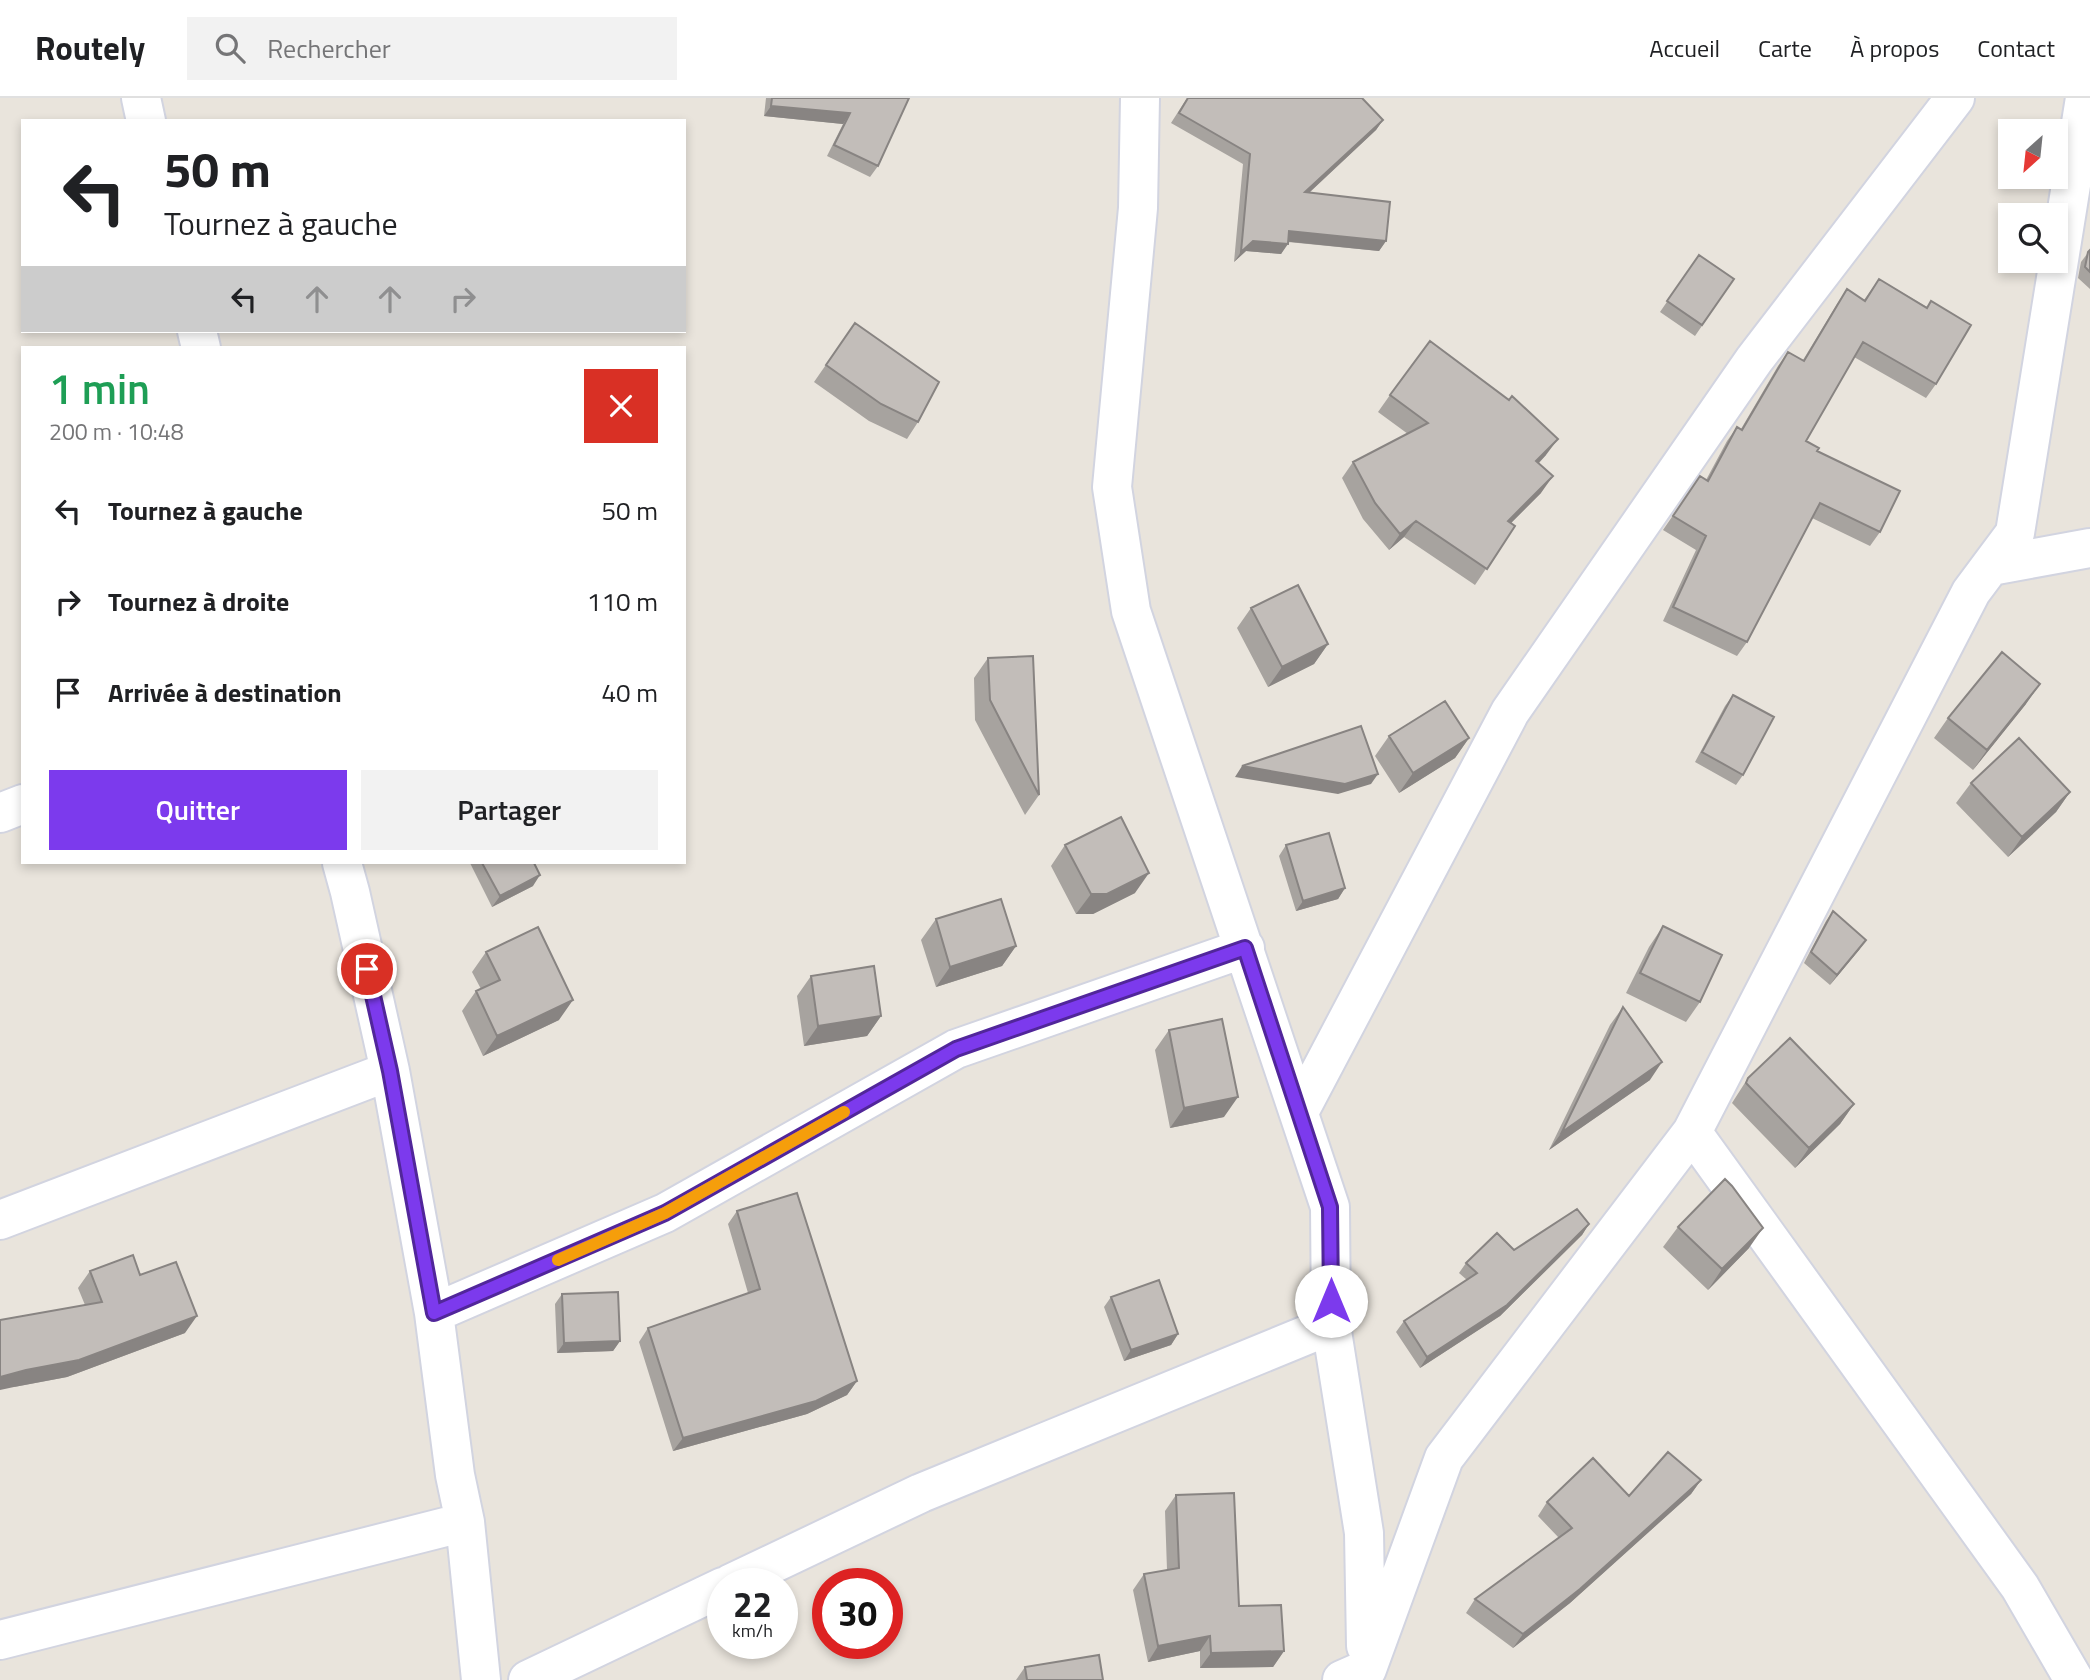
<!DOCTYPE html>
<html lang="fr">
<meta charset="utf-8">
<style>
:root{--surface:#fff;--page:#f2f2f2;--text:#202124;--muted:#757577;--line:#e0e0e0;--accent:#7c3aed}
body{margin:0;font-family:"Titillium Web",sans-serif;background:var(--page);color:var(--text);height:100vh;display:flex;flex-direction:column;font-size:26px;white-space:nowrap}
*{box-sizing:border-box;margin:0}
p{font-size:23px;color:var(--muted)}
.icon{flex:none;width:38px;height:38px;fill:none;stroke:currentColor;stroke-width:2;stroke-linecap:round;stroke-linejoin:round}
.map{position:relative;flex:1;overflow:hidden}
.sheet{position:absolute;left:21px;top:248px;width:665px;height:518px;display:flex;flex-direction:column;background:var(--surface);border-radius:0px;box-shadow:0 4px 10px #0003}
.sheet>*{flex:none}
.hud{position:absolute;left:21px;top:21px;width:665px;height:214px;border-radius:0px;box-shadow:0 4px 10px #0003;background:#fff;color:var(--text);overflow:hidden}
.needle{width:46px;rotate:207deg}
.buttons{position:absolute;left:1998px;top:21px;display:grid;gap:14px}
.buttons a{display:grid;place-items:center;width:70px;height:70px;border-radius:0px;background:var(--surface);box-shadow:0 4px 10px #0003;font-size:35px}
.speed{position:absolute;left:707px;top:1470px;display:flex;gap:14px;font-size:35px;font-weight:700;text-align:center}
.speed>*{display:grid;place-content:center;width:91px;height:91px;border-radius:50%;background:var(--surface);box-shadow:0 4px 10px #0003;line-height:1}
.speed small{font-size:18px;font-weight:400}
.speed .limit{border:10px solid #d22;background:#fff;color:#111}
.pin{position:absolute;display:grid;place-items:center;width:60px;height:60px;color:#fff;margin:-30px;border:4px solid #fff;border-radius:50%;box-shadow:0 2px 7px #0007}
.me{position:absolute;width:77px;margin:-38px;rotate:0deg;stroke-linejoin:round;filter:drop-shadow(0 0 5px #0008)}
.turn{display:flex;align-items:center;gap:24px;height:147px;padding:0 28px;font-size:32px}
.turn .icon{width:91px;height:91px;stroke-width:2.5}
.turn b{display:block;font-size:49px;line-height:60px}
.lanes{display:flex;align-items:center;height:66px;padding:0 28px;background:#0003;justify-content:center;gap:35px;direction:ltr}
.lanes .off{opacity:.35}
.round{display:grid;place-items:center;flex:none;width:74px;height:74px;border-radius:0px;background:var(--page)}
.summary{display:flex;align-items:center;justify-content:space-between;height:119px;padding:0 28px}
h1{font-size:42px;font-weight:600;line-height:52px;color:#1e9e55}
.cta{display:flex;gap:14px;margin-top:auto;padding:14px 28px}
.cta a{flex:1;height:80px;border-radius:0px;background:var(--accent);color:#fff;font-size:28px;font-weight:600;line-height:80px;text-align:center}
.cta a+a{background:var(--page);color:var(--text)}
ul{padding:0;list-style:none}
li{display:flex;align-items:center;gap:21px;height:91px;padding:0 28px}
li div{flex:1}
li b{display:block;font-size:26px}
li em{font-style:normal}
header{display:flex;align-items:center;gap:42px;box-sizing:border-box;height:98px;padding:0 35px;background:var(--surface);border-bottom:2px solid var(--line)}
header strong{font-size:33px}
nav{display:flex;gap:38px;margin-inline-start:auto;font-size:24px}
.search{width:490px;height:63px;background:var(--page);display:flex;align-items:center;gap:18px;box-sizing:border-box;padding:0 24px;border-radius:0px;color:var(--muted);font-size:26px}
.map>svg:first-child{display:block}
</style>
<header>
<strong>Routely</strong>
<div class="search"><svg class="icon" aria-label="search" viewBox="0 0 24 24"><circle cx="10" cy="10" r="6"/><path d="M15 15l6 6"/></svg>Rechercher</div>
<nav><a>Accueil</a><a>Carte</a><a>À propos</a><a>Contact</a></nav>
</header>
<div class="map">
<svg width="2090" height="1582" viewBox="0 0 2090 1582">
<rect width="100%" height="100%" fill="#e9e4dc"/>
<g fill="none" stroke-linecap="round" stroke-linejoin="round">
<defs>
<path id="street" d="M141 0 146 23
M1140 0 1138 110 1112 389 1131 513 1330 1109 1331 1227 1364 1435 1366 1548
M197 233 201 250
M1991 468 2090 450
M0 715 23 706
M342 765 350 794 390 973 434 1215 455 1377 465 1424 481 1582
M1299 1014 1510 614 1754 262 1955 0
M1692 1034 2020 1489 2074 1582
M0 1122 390 973
M434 1215 665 1115 956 951 1245 850
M730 1486 921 1395 1331 1227
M0 1542 465 1424
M528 1582 723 1489
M1342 1582 1367 1571 1444 1360 1692 1034 1971 494 2015 435 2085 0"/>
</defs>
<use href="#street" stroke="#d2d4e0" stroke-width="42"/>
<use href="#street" stroke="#fff" stroke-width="38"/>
</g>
<path fill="#a7a39f" d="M766 0H909L878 68 870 79 827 58 843 26 764 18Z
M1187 0H1362L1383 22 1376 32 1309 95 1386 143 1379 153 1288 144 1281 156 1246 153 1234 164 1243 66 1171 25Z
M2090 152V191L2078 180 2081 164Z
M1699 157 1734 181 1695 238 1660 214Z
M1879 181 1927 209 1931 203 1936 286 1926 300 1854 259 1806 343 1817 353 1880 434 1870 448 1812 420 1747 544 1737 558 1663 523 1696 452 1663 432 1700 378 1706 382 1727 343 1737 329 1741 331 1778 268 1788 254 1803 262 1837 206 1847 191 1864 202Z
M855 225 918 324 907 341 869 323 814 284Z
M1390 297 1546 357 1539 365 1541 395 1511 425 1515 428 1475 487 1404 439 1389 452 1363 421 1342 380 1353 364 1408 336 1378 314Z
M1251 510 1328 546 1314 566 1268 589 1237 530Z
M988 560 1039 697 1025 717 975 622 974 580Z
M1733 597 1743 677 1736 687 1695 664 1725 608Z
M2026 606 1973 672 1934 640 1948 620Z
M1389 638 1469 640 1455 660 1399 695 1375 658Z
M1971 685 2070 694 2056 714 2008 759 1956 705Z
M1065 747 1135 795 1093 816H1076L1051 768Z
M1286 747 1345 790 1338 801 1296 813 1279 758Z
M470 765H534L533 788 492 809Z
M1833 813 1866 842 1830 887 1804 865 1826 823Z
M936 821 1016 848 1002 868 936 889 921 842Z
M1663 828 1700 904 1686 924 1626 895 1649 849Z
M486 854 559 922 483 958 462 913 476 893 481 891 472 874Z
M811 878 881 918 867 938 804 948 797 898Z
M1623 909 1650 982 1549 1052 1610 927Z
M1169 932 1224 1019 1170 1030 1155 952Z
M1748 980 1854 1006 1840 1026 1795 1070 1732 1005Z
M737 1113 857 1283 847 1297 807 1316 673 1353 639 1244 648 1230 748 1195 728 1126Z
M1589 1126 1582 1137 1500 1218 1420 1270 1396 1234 1404 1223 1467 1182 1459 1175 1466 1165 1514 1152Z
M1678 1129 1749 1150 1708 1192 1663 1149Z
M90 1173 140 1177 185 1235 67 1279 14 1289 85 1207 78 1190Z
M562 1196 620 1243 613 1253 557 1255 555 1206Z
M1111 1199 1178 1236 1171 1247 1124 1263 1104 1209Z
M1701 1382 1691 1396 1570 1505 1513 1550 1466 1515 1475 1501 1559 1440 1538 1418 1547 1404 1629 1398Z
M1176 1397 1239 1508 1284 1553 1273 1569 1200 1570V1553L1148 1564 1133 1492 1144 1476 1167 1472 1165 1413Z
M1025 1569 1103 1582H1016Z"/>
<path fill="#888482" d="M771 8 850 15 843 26 764 18Z
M1383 22 1376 32 1298 105 1305 94Z
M1289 133 1386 143 1379 153 1282 143Z
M1253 143 1288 146 1281 156 1246 153 1234 164 1241 154Z
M1558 341 1546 357 1525 379 1536 363Z
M1553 378 1541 395 1497 439 1508 423Z
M1416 423 1404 439 1389 452 1400 436Z
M1328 546 1314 566 1268 589 1282 569Z
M2040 586 2026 606 1973 672 1987 652Z
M1469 640 1455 660 1399 695 1413 675Z
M1242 668 1378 676 1371 686 1338 696 1235 679Z
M2070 694 2056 714 2008 759 2022 739Z
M1149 775 1135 795 1093 816H1076L1091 796Z
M540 777 533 788 492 809 500 798Z
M1345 790 1338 801 1296 813 1303 803Z
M1866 842 1859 852 1830 887 1837 877Z
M1016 848 1002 868 936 889 950 869Z
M573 902 559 922 483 958 497 938Z
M881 918 867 938 804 948 818 928Z
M1662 964 1650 982 1549 1052 1562 1034Z
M1238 999 1224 1019 1170 1030 1184 1010Z
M1854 1006 1840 1026 1795 1070 1809 1050Z
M1589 1126 1582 1137 1500 1218 1420 1270 1427 1259Z
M1763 1130 1749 1150 1708 1192 1722 1171Z
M197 1218 185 1235 67 1279 14 1289 0 1292V1279Z
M1178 1236 1171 1247 1124 1263 1131 1252Z
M620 1243 613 1253 557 1255 564 1245Z
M857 1283 847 1297 807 1316 673 1353 683 1340Z
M1701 1382 1691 1396 1570 1505 1513 1550 1523 1536Z
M1210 1538 1200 1553 1148 1564 1158 1548Z
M1284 1553 1273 1569 1200 1570 1211 1555Z"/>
<path fill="#c2bdb9" stroke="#888482" stroke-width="2" d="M772 0H909L878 68 834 47 850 15 771 8Z
M1188 0H1362L1383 22 1305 94 1390 104 1386 143 1289 133 1288 146 1253 143 1241 154 1250 56 1179 15Z
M2090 152V174L2085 169 2088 154Z
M1699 157 1734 181 1702 227 1667 203Z
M1879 181 1927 210 1931 203 1971 227 1936 286 1863 244 1806 343 1819 350 1817 353 1900 393 1880 434 1820 405 1747 544 1673 509 1706 438 1673 418 1700 378 1708 383 1737 329 1742 332 1788 254 1804 263 1847 191 1865 203Z
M855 225 939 284 918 324 881 306 826 267Z
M1430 243 1509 302 1512 298 1558 341 1536 363 1553 378 1508 423 1515 428 1487 471 1416 423 1400 436 1375 405 1353 364 1428 325 1390 297Z
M1298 487 1328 546 1282 569 1251 510Z
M2002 554 2040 586 1987 652 1948 620Z
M1033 558 1039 697 990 602 988 560Z
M1733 597 1774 619 1743 677 1702 654Z
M1445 603 1469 640 1413 675 1389 638Z
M1361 628 1378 676 1345 686 1242 668Z
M2019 640 2070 694 2022 739 1971 685Z
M1121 719 1149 775 1107 796H1091L1065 747Z
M1329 735 1345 790 1303 803 1286 747Z
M482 765H534L540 777 500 798Z
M1001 801 1016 848 950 869 936 821Z
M1833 813 1866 842 1837 877 1811 854Z
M1663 828 1722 857 1700 904 1640 875Z
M538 829 573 902 497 938 476 893 500 882 486 854Z
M874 868 881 918 818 928 811 878Z
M1623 909 1662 964 1562 1034Z
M1222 921 1238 999 1184 1010 1169 932Z
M1790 940 1854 1006 1809 1050 1746 985 1748 980Z
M1725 1081 1732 1088 1763 1130 1722 1171 1678 1129Z
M797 1095 857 1283 816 1303 683 1340 648 1230 760 1191 737 1113Z
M1577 1111 1589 1126 1507 1207 1427 1259 1404 1223 1477 1175 1466 1165 1497 1135 1514 1152Z
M133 1157 140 1177 176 1164 197 1218 79 1262 26 1272 0 1279V1222L102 1204 90 1173Z
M1159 1182 1178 1236 1131 1252 1111 1199Z
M618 1194 620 1243 564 1245 562 1196Z
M1668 1354 1701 1382 1580 1491 1523 1536 1475 1501 1572 1430 1547 1404 1593 1360 1629 1398Z
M1234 1395 1239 1508 1281 1507 1284 1553 1211 1555 1210 1538 1158 1548 1144 1476 1179 1470 1176 1397Z
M1099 1557 1103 1582H1027L1025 1569Z"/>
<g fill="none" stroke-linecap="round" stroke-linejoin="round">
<defs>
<path id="route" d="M367 871 390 973 434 1215 665 1115 956 951 1245 850 1330 1109 1331 1203"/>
</defs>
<use href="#route" stroke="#51269a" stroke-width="18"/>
<use href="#route" stroke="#7c3aed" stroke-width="12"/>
<path stroke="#f59e0b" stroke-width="12" d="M558 1162 665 1115 844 1014"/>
</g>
</svg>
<div class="buttons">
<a><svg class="needle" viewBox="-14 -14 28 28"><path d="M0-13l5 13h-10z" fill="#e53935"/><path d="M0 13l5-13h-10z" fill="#757577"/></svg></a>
<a><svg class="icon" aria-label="search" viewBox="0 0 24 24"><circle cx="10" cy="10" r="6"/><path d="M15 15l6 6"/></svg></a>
</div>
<div class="speed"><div>22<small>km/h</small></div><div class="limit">30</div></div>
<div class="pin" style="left:367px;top:871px;background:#d93025"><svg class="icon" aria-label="arrive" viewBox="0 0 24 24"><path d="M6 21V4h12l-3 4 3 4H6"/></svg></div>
<svg class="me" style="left:1331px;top:1203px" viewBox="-20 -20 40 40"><circle r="19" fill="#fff"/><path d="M0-13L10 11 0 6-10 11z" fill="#7c3aed"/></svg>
<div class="hud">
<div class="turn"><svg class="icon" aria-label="left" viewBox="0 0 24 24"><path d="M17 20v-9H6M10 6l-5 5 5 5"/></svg><div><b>50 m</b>Tournez à gauche</div></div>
<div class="lanes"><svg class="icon" aria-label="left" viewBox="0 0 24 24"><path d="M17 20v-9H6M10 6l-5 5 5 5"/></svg><svg class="icon off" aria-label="ahead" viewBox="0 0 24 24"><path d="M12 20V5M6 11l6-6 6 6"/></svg><svg class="icon off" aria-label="ahead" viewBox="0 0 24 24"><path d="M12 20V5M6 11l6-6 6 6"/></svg><svg class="icon off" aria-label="right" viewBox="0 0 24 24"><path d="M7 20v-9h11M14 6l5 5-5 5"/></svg></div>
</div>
<section class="sheet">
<div class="summary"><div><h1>1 min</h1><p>200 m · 10:48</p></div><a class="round" style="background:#d93025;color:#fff"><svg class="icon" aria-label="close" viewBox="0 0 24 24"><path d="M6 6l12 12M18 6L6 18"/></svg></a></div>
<ul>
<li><svg class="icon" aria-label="left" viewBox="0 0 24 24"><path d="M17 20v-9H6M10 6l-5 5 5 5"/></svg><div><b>Tournez à gauche</b></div><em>50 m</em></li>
<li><svg class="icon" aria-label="right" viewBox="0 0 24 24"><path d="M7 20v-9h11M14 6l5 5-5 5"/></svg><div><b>Tournez à droite</b></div><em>110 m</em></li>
<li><svg class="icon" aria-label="arrive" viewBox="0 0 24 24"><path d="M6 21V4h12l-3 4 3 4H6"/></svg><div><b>Arrivée à destination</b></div><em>40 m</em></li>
</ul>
<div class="cta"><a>Quitter</a><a>Partager</a></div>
</section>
</div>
